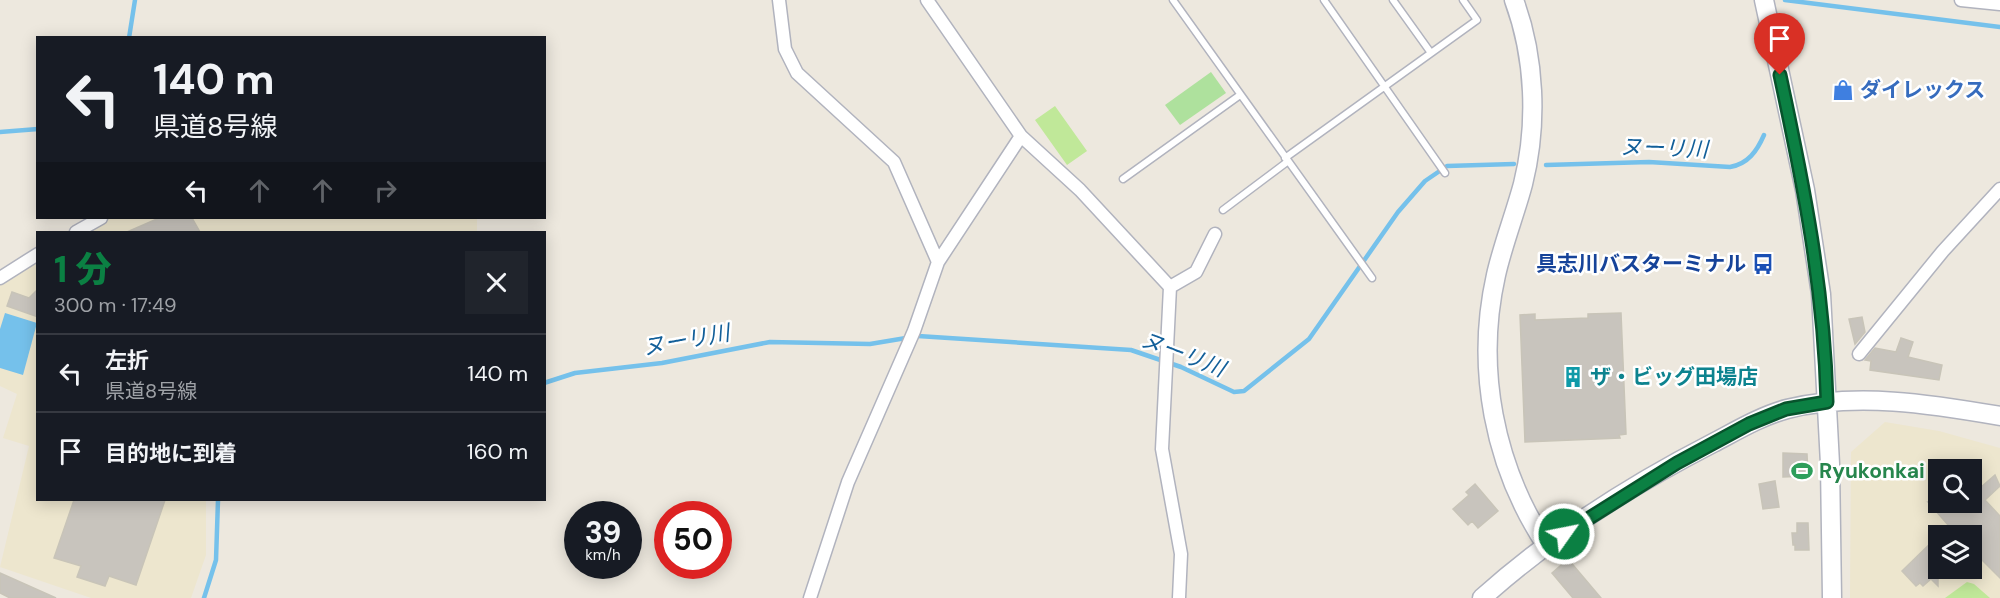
<!DOCTYPE html>
<html lang="ja">
<meta charset="utf-8">
<style>
:root{--surface:#171b24;--page:#20242c;--text:#f1f3f6;--muted:#9ea1a6;--line:#363941;--accent:#0b8043}
body{margin:0;font-family:"DM Sans","Noto Sans JP",sans-serif;background:var(--page);color:var(--text);height:100vh;display:flex;flex-direction:column;font-size:22px;white-space:nowrap}
*{box-sizing:border-box;margin:0}
p{font-size:20px;color:var(--muted)}
.icon{flex:none;width:33px;height:33px;fill:none;stroke:currentColor;stroke-width:2;stroke-linecap:round;stroke-linejoin:round}
.map{position:relative;flex:1;overflow:hidden}
.sheet{position:absolute;left:36px;top:231px;width:510px;height:270px;display:flex;flex-direction:column;background:var(--surface);border-radius:0px;box-shadow:0 3px 15px #0003}
.sheet>*{flex:none}
.top-card{position:absolute;left:36px;top:36px;width:510px;height:183px;border-radius:0px;box-shadow:0 3px 15px #0003;background:#171b24;color:var(--text);overflow:hidden}
.tools{position:absolute;left:1928px;top:459px;display:grid;gap:12px}
.tools a{display:grid;place-items:center;width:54px;height:54px;border-radius:0px;background:var(--surface);box-shadow:0 3px 15px #0003;font-size:30px}
.speed{position:absolute;left:564px;top:501px;display:flex;gap:12px;font-size:30px;font-weight:700;text-align:center}
.speed>*{display:grid;place-content:center;width:78px;height:78px;border-radius:50%;background:var(--surface);box-shadow:0 3px 15px #0003;line-height:1}
.speed small{font-size:15px;font-weight:400}
.speed .limit{border:9px solid #d22;background:#fff;color:#111}
.pin{position:absolute;display:grid;place-items:center;width:51px;height:51px;color:#fff;margin:-62px -26px;border-radius:50% 50% 50% 0;rotate:-45deg;box-shadow:0 0 6px #0007}
.pin .icon{rotate:45deg}
.me{position:absolute;width:66px;margin:-33px;rotate:57deg;stroke-linejoin:round;filter:drop-shadow(0 0 4px #0008)}
.turn{display:flex;align-items:center;gap:21px;height:126px;padding:0 18px;font-size:27px}
.turn .icon{width:78px;height:78px;stroke-width:2.5}
.turn b{display:block;font-size:42px;line-height:51px}
.lanes{display:flex;align-items:center;height:57px;padding:0 18px;background:#0003;justify-content:center;gap:30px;direction:ltr}
.lanes .off{opacity:.35}
.round{display:grid;place-items:center;flex:none;width:63px;height:63px;border-radius:0px;background:var(--page)}
.headline{display:flex;align-items:center;justify-content:space-between;height:102px;padding:0 18px}
h1{font-size:36px;font-weight:800;line-height:45px;color:var(--accent)}
ul{padding:0;list-style:none}
li{display:flex;align-items:center;gap:18px;height:78px;padding:0 18px;border-top:2px solid var(--line)}
li div{flex:1}
li b{display:block;font-size:22px}
li em{font-style:normal}
.map>svg:first-child{display:block}
</style>
<div class="map">
<svg width="2000" height="598" viewBox="0 0 2000 598">
<rect width="100%" height="100%" fill="#ede8de"/>
<path fill="#ede6ce" fill-rule="evenodd" d="M110 218H477V232H84Z
M37 260 38 500H206V555L191 598H91L0 567 29 446 3 438 17 394 0 386V284Z
M1885 422 1939 431 2000 448V598H1850L1851 452ZM1938 470H1971V502H1938ZM1938 536H1971V568H1938Z"/>
<path fill="#aee19d" d="M1211 72 1226 93 1180 125 1165 105Z"/>
<path fill="#c0e899" d="M1055 106 1087 151 1067 165 1035 120Z
M1967 582 1974 584 1990 598H1945Z"/>
<path fill="#75c1eb" d="M5 313 37 323 23 375 0 368V329Z"/>
<g fill="none" stroke-linecap="round" stroke-linejoin="round">
<path stroke="#75c1eb" stroke-width="4.5" d="M1785 0 2000 27
M129 38 135 0
M0 132 38 129
M1546 165 1649 162 1730 167C1748 164 1757 151 1764 135
M918 336 1131 350 1181 367 1234 392 1244 391 1309 339 1398 212 1425 181 1447 166 1514 164
M544 383 575 373 662 363 770 342 870 344 906 338
M204 598 216 560 218 500"/>
</g>
<path fill="#c8c4bd" stroke="#c8c4b8" stroke-width="1.5" d="M159 218H192L200 232H127Z
M38 289V317L7 306 12 292 29 298Z
M1621 313 1626 434 1619 435 1620 438 1525 442 1520 315 1535 314V320L1588 318V314Z
M1862 317 1865 332 1855 344 1849 319Z
M1901 338 1913 342 1908 357 1942 365 1939 380 1870 370 1871 361 1865 360 1875 348 1896 352Z
M1783 453 1807 454 1808 476 1783 477Z
M1995 475 2000 486 1985 500 2000 516V578L1971 549V536H1939L1949 526 1928 502H1971V478L1980 488Z
M1775 481 1779 507 1763 509 1759 484Z
M1475 484 1498 511 1478 528 1472 521 1468 525 1453 509 1469 495 1466 492Z
M74 500H165L136 585 109 576 105 586 77 577 81 566 54 558Z
M1797 523H1808L1809 550H1795V545H1793L1792 533H1797Z
M1938 536V568H1950L1938 579V586L1931 579 1923 586 1920 583 1916 586 1902 571Z
M1568 559 1601 598H1573L1552 573Z
M0 573 56 598H10L0 593Z"/>
<g fill="none" stroke-linecap="round" stroke-linejoin="round">
<defs>
<path id="lane" d="M1173 0 1372 278
M1324 0 1445 173
M1393 0 1431 53
M1285 158 1477 20 1463 0
M1123 179 1240 95
M1223 210 1287 162"/>
<path id="street" d="M779 0 785 49 797 73 894 162 938 262
M927 0 1021 136 1080 190 1170 287 1162 449 1181 554 1179 598
M1961 0 2000 4
M76 232 101 218
M0 278 38 254
M1170 287 1196 272 1215 234
M1859 354 1943 251 2000 189
M810 598 848 482 914 331 938 262 1021 136"/>
<path id="secondary" d="M1514 0C1535 57 1538 124 1523 184 1515 214 1503 244 1496 275 1475 368 1494 466 1546 545
M1764 0 1805 190 1821 294 1830 464 1832 598
M1482 598C1550 537 1631 485 1713 443 1736 431 1761 416 1787 409 1856 392 1931 404 2000 416"/>
</defs>
<use href="#lane" stroke="#b1b3be" stroke-width="9"/>
<use href="#street" stroke="#b1b3be" stroke-width="15"/>
<use href="#secondary" stroke="#b1b3be" stroke-width="21"/>
<use href="#lane" stroke="#fff" stroke-width="6"/>
<use href="#street" stroke="#fff" stroke-width="12"/>
<use href="#secondary" stroke="#fff" stroke-width="18"/>
</g>
<g fill="none" stroke-linecap="round" stroke-linejoin="round">
<defs>
<path id="route" d="M1564 534 1677 463 1749 424 1786 409 1827 402C1824 287 1804 187 1780 75"/>
</defs>
<use href="#route" stroke="#07532c" stroke-width="15"/>
<use href="#route" stroke="#0b8043" stroke-width="10"/>
</g>
<defs>
<symbol id="shop-bare" viewBox="-9 -9 18 18"><path d="M-5-2.5h2.3a2.7 3.5 0 0 1 5.4 0H5L5.5 6h-11ZM-1.5-2.5h3a1.5 2.3 0 0 0-3 0Z" fill="#3f7fe0" stroke="#fff" stroke-width="2.5" paint-order="stroke"/></symbol>
<symbol id="bus-bare" viewBox="-9 -9 18 18"><path d="M-5-6H5V4H4V6H2V4H-2V6H-4V4H-5ZM-3.5-4V0h7V-4ZM-3.5 1.2v1.5H-2V1.2ZM2 1.2v1.5H3.5V1.2Z" fill="#1a4fb4" stroke="#fff" stroke-width="2.5" paint-order="stroke"/></symbol>
<symbol id="building-bare" viewBox="-9 -9 18 18"><path d="M-4-6H4V6H1V3H-1V6H-4ZM-2.5-4.3h1.7v1.8h-1.7ZM.8-4.3h1.7v1.8H.8ZM-2.5-1h1.7V.8h-1.7ZM.8-1h1.7V.8H.8Z" fill="#0f9aa8" stroke="#fff" stroke-width="2.5" paint-order="stroke"/></symbol>
<symbol id="stadium-bare" viewBox="-9 -9 18 18"><path d="M0-5a6.5 5 0 1 0 0 10a6.5 5 0 1 0 0-10ZM-3.5-1.8h7v3.6h-7Z" fill="#2e9e5b" stroke="#fff" stroke-width="2.5" paint-order="stroke"/></symbol>
</defs>
<g fill-rule="evenodd">
<use href="#shop-bare" x="1828" y="75" width="30" height="30"/>
<use href="#bus-bare" x="1748" y="249" width="30" height="30"/>
<use href="#building-bare" x="1558" y="362" width="30" height="30"/>
<use href="#stadium-bare" x="1787" y="456" width="30" height="30"/>
</g>
<g text-anchor="middle" dominant-baseline="central" stroke-width="5" stroke-linejoin="round" paint-order="stroke">
<g font-size="21" font-weight="bold" fill="#366cbe" stroke="#fff" text-anchor="start">
<text x="1860" y="90">ダイレックス</text>
</g>
<g font-size="21" font-weight="bold" fill="#164399" stroke="#fff" text-anchor="end">
<text x="1746" y="264">具志川バスターミナル</text>
</g>
<g font-size="21" font-weight="bold" fill="#0d838f" stroke="#fff" text-anchor="start">
<text x="1590" y="377">ザ・ビッグ田場店</text>
</g>
<g font-size="21" font-weight="bold" fill="#27864d" stroke="#fff" text-anchor="start">
<text x="1819" y="471">Ryukonkai</text>
</g>
<g font-size="22" font-style="italic" fill="#125f99" stroke="#fff">
<text transform="translate(1664 148) rotate(2)">ヌーリ川</text>
<text transform="translate(686 340) rotate(-10)">ヌーリ川</text>
<text transform="translate(1183 354) rotate(21)">ヌーリ川</text>
</g>
</g>
</svg>
<div class="tools">
<a><svg class="icon" aria-label="search" viewBox="0 0 24 24"><circle cx="10" cy="10" r="6"/><path d="M15 15l6 6"/></svg></a>
<a><svg class="icon" aria-label="layers" viewBox="0 0 24 24"><path d="M12 4l9 5-9 5-9-5zM3 14l9 5 9-5"/></svg></a>
</div>
<div class="speed"><div>39<small>km/h</small></div><div class="limit">50</div></div>
<div class="pin" style="left:1780px;top:75px;background:#d93025"><svg class="icon" aria-label="arrive" viewBox="0 0 24 24"><path d="M6 21V4h12l-3 4 3 4H6"/></svg></div>
<svg class="me" style="left:1564px;top:534px" viewBox="-20 -20 40 40"><circle r="17" fill="#0b8043" stroke="#fff" stroke-width="3"/><path d="M0-11L8 9 0 5-8 9z" fill="#fff"/></svg>
<div class="top-card">
<div class="turn"><svg class="icon" aria-label="left" viewBox="0 0 24 24"><path d="M17 20v-9H6M10 6l-5 5 5 5"/></svg><div><b>140 m</b>県道8号線</div></div>
<div class="lanes"><svg class="icon" aria-label="left" viewBox="0 0 24 24"><path d="M17 20v-9H6M10 6l-5 5 5 5"/></svg><svg class="icon off" aria-label="ahead" viewBox="0 0 24 24"><path d="M12 20V5M6 11l6-6 6 6"/></svg><svg class="icon off" aria-label="ahead" viewBox="0 0 24 24"><path d="M12 20V5M6 11l6-6 6 6"/></svg><svg class="icon off" aria-label="right" viewBox="0 0 24 24"><path d="M7 20v-9h11M14 6l5 5-5 5"/></svg></div>
</div>
<section class="sheet">
<div class="headline"><div><h1>1 分</h1><p>300 m · 17:49</p></div><a class="round"><svg class="icon" aria-label="close" viewBox="0 0 24 24"><path d="M6 6l12 12M18 6L6 18"/></svg></a></div>
<ul>
<li><svg class="icon" aria-label="left" viewBox="0 0 24 24"><path d="M17 20v-9H6M10 6l-5 5 5 5"/></svg><div><b>左折</b><p>県道8号線</p></div><em>140 m</em></li>
<li><svg class="icon" aria-label="arrive" viewBox="0 0 24 24"><path d="M6 21V4h12l-3 4 3 4H6"/></svg><div><b>目的地に到着</b></div><em>160 m</em></li>
</ul>
</section>
</div>
